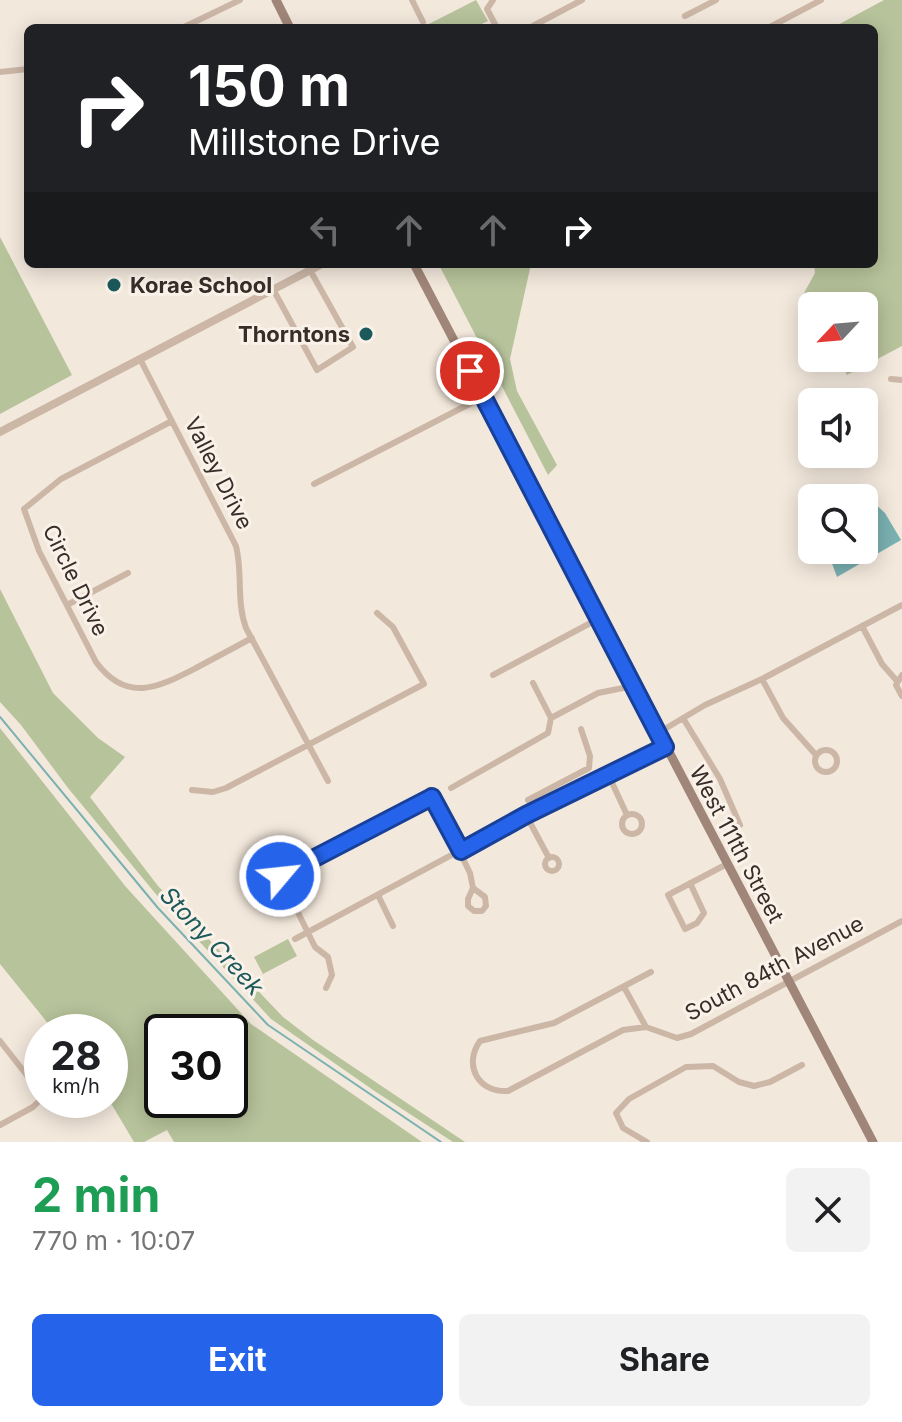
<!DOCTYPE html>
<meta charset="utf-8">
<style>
:root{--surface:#fff;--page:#f2f2f2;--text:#202124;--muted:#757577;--accent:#2563eb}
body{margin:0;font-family:Inter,sans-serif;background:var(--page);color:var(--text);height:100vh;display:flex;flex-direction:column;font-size:30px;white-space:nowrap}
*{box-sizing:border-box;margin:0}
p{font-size:26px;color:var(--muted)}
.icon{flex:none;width:44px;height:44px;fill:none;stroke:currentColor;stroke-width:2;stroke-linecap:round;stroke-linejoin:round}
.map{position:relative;height:1142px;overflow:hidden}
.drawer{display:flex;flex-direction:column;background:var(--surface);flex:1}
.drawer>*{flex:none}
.top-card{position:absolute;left:24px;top:24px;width:854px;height:244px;border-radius:12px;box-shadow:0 4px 20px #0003;background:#202124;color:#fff;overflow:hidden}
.needle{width:52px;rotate:244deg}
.buttons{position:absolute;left:798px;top:292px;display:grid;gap:16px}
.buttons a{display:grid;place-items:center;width:80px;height:80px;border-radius:12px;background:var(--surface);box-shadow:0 4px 20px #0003;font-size:40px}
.speed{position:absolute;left:24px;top:1014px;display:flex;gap:16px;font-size:40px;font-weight:700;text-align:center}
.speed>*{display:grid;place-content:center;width:104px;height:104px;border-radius:50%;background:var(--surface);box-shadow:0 4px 20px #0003;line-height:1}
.speed small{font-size:20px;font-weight:400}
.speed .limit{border:4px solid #111;border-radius:12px;background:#fff;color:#111}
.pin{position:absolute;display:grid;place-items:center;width:68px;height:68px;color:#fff;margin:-34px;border:4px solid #fff;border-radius:50%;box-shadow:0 2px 8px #0007}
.me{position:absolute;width:88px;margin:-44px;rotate:62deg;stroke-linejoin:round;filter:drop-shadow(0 0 6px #0008)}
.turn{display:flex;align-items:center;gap:28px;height:168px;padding:0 32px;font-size:36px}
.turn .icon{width:104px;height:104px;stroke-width:2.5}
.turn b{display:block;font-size:56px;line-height:68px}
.lanes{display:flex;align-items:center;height:76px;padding:0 32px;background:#0003;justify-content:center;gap:40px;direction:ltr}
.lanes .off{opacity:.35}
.round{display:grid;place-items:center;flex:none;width:84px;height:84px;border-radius:12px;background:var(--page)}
.headline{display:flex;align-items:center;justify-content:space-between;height:136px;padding:0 32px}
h1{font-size:48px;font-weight:700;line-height:60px;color:#1e9e55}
.cta{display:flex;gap:16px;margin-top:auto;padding:16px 32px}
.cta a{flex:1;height:92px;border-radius:12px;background:var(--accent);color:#fff;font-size:32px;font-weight:700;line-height:92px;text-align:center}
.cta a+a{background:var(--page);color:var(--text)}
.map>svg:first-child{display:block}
</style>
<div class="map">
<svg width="902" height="1142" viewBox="0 0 902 1142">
<rect width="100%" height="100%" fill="#f3e8dc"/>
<path fill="#b7c39b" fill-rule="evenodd" d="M476 0 488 21 473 28H421Z
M884 0H902V346L847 375 838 358H864V306L812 307 804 293 815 273 814 264H874V28H832Z
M0 237 72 375 0 414Z
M441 264H531L510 359 517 391 557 465 548 475 439 265Z
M0 589 53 693 98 738 125 757 90 797 158 886 283 1017 313 1040 465 1142H453L376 1092 271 1019 160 899 68 788 21 725 0 702Z
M0 728 126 887 251 1024 422 1142H174L167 1130 144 1142H134L109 1100 110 1032H55L0 964ZM162 1032H230V1100H162Z
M288 939 297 956 263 974 254 957Z"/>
<path fill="#7ab1b1" d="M873 502 885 513 901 540 837 577 830 558 824 550H864V512Z"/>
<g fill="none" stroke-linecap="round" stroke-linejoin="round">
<path stroke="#7ab1b1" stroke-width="2" d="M0 717 158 908 268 1025 441 1142"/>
<path stroke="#ccb7a7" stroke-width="6" d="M412 0 423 22
M493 0 487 9 497 28
M685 16 716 0
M182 28 240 0
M529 28 582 0
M768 28 821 0
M0 72 28 69
M273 289 317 370 353 347 310 270
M140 359 236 546C243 573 236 601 246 628L328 781
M891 379 902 380
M172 421 61 479 24 509 39 551 96 662C127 704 159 687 196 668 215 658 233 648 252 638
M314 484 483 397
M67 605 128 573
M862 626 882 664 897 681
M493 675 598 619
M902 675 896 685 902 696
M762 679 783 718 816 755
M533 683 551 718
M683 718 720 779 740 825
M658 733 705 705 762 679 902 605
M815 761a11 11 0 1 1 22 0a11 11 0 1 1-22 0Z
M608 774 627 815
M451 788 548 733 551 718 598 693 633 686
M192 790 213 792 226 788 424 684 393 627 377 613
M429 790 470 873 473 888 468 899V906L474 911H482L486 906 485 897 473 888
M528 800 589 768 590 756 581 729
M622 824a10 10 0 1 1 20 0a10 10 0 1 1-20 0Z
M526 815 549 858
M545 864a7 7 0 1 1 14 0a7 7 0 1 1-14 0Z
M690 883 704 913 697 923 685 929 668 895 727 864
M378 895 393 926
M295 939 526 815 665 747
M651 972 554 1023 480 1041C463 1065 478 1093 508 1091L623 1030 646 1027 677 1038 691 1034 902 921
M624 987 646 1027
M326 988 332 975 328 957 315 947 280 876 432 797
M0 1041 40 1092V1100L33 1107 0 1125
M647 1142 623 1128 616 1113 629 1099 686 1067 713 1066 739 1082 754 1086 770 1082 802 1065"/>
<path stroke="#ccb7a7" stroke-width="8" d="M0 432 322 264"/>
<path stroke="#a08678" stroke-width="9" d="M276 0 290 28
M414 264 873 1142"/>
</g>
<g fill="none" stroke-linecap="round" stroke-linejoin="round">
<defs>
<path id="route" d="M280 876 432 797 461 851 526 815 665 747 470 371"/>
</defs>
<use href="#route" stroke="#184099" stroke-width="20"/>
<use href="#route" stroke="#2563eb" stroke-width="14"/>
</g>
<g fill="#1c595b" stroke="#faf2e9" stroke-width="3">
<circle cx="114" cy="285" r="8"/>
<circle cx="366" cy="334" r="8"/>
</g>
<g text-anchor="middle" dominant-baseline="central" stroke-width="6" stroke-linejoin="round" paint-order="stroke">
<g font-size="22" font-weight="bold" fill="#382d28" stroke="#faf2e9" text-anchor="start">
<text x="130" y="285">Korae School</text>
<text x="350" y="334" text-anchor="end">Thorntons</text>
</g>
<g font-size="22" fill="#382d28" stroke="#faf2e9">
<text transform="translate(219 473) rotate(63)">Valley Drive</text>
<text transform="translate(76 580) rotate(64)">Circle Drive</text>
<text transform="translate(737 844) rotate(62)">West 111th Street</text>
<text transform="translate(774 968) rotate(-28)">South 84th Avenue</text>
</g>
<g font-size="24" font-style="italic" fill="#1c595b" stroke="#faf2e9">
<text transform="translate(212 941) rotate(47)">Stony Creek</text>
</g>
</g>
</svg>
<div class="buttons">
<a><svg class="needle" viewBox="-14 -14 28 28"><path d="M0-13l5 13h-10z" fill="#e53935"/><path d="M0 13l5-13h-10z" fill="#757577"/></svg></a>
<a><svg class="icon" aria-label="sound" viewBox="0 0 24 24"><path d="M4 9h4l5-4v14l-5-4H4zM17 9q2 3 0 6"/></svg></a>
<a><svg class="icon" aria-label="search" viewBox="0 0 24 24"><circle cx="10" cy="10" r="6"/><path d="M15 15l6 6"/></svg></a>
</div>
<div class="speed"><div>28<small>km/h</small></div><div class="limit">30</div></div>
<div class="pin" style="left:470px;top:371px;background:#d93025"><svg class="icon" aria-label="arrive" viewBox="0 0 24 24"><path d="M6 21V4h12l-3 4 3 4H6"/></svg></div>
<svg class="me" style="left:280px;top:876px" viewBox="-20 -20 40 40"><circle r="17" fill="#2563eb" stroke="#fff" stroke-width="3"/><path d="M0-11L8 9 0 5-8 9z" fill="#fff"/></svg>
<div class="top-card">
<div class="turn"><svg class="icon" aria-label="right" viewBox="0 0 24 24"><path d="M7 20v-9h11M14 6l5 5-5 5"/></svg><div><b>150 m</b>Millstone Drive</div></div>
<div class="lanes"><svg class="icon off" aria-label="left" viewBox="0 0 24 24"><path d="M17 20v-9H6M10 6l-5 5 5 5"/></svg><svg class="icon off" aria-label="ahead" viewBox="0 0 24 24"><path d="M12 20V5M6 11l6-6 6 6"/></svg><svg class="icon off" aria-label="ahead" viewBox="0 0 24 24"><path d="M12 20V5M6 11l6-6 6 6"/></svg><svg class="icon" aria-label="right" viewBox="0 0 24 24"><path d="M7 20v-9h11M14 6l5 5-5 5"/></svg></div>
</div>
</div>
<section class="drawer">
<div class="headline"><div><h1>2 min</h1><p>770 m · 10:07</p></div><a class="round"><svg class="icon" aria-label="close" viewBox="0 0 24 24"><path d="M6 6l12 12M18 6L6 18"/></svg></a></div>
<div class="cta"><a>Exit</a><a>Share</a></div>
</section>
